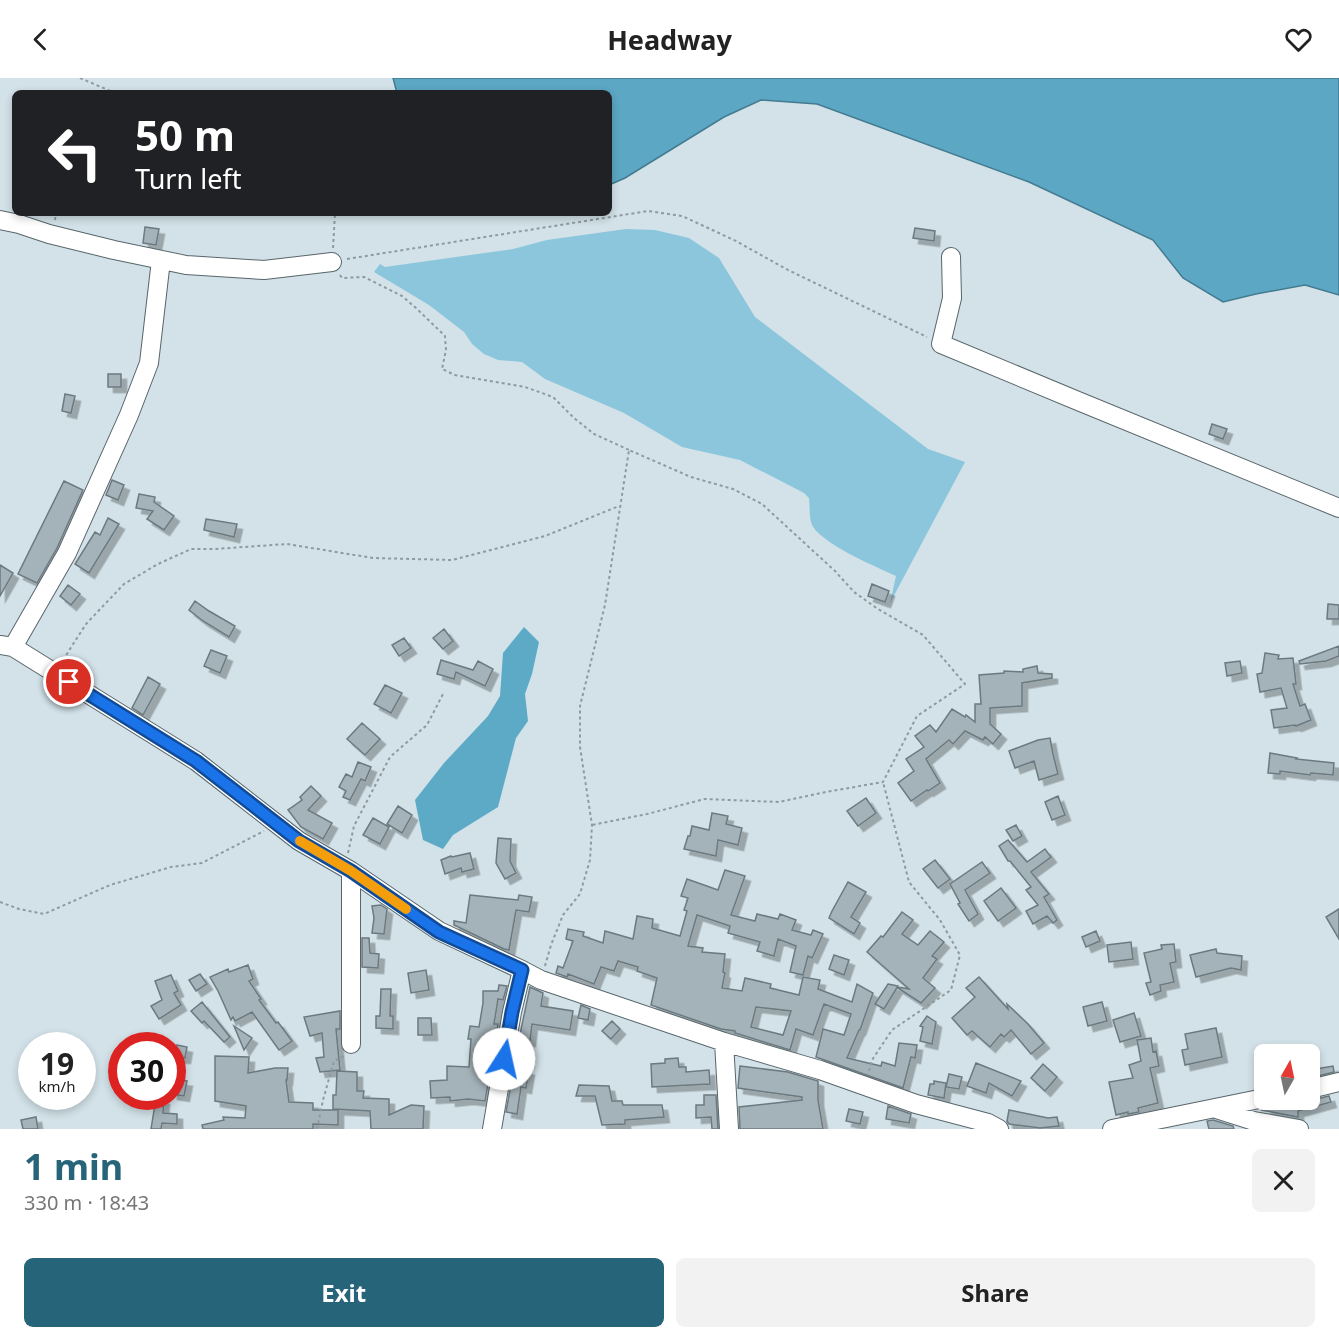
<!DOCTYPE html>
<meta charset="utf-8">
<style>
:root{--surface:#fff;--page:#f2f2f2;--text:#222;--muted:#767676;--accent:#26647a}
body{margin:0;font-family:"Noto Sans",sans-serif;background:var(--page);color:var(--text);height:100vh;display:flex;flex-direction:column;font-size:22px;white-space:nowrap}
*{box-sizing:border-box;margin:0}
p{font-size:20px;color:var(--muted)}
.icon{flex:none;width:33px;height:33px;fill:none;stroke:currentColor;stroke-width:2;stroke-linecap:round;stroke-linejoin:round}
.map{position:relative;height:1051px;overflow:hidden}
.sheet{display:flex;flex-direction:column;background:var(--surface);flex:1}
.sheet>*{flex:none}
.hud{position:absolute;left:12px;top:12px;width:600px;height:126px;border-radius:9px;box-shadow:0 3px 9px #0003;background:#202124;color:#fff;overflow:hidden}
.needle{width:39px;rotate:9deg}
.buttons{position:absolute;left:1254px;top:966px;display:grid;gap:12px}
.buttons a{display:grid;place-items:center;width:66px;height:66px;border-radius:9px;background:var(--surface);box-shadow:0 3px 9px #0003;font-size:30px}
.speed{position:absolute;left:18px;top:954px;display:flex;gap:12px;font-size:30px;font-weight:700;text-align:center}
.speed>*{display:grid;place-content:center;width:78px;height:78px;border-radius:50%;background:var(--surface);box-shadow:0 3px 9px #0003;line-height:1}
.speed small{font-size:15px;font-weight:400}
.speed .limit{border:9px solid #d22;background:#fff;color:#111}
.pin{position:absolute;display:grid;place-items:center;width:51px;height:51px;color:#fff;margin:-26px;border:3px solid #fff;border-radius:50%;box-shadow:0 2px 6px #0007}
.me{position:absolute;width:66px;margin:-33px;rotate:10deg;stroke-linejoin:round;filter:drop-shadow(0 0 4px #0008)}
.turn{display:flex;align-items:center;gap:21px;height:126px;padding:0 24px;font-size:27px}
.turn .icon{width:78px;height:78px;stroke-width:2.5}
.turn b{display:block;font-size:42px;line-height:51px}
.round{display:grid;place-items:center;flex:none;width:63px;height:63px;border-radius:9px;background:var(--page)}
.headline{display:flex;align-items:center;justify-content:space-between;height:102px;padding:0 24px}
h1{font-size:36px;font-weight:700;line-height:45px;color:var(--accent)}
.action{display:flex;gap:12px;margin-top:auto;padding:12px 24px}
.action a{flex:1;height:69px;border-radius:9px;background:var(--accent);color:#fff;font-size:24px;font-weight:700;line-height:69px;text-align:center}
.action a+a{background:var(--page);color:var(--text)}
header{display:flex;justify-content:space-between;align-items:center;height:78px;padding:0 24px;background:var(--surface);font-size:27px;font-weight:700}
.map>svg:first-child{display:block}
</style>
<header><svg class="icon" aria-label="back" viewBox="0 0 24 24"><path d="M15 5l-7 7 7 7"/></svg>Headway<svg class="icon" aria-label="heart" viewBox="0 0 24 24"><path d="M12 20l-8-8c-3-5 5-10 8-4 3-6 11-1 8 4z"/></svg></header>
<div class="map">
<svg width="1339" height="1051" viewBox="0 0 1339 1051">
<defs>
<filter id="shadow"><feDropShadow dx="5.5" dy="5.5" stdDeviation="0" flood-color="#0004"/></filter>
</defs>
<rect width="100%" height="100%" fill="#d2e2e8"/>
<path fill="#8cc6dd" d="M626 151 655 152 689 160 719 180 755 239 928 371 965 384 890 525 896 498C877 489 816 464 811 444 809 437 810 428 809 420L804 415 740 382 682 369 624 335 545 301 522 284 498 282 484 276 472 266 464 254 429 227 374 194 380 186 385 189 513 171 547 162Z"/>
<path fill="#5daac7" d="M524 549 539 564 532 596 525 616 528 643 516 660 498 729 453 757 443 771 423 762 415 722 444 685 488 638 500 618 503 575Z"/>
<path fill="#5ba7c4" stroke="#447b90" stroke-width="1.5" d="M393 0H1339V217L1305 207 1256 216 1223 224 1183 200 1153 162 1029 104 817 26 761 22 724 39 625 100 609 107V15H397Z"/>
<path fill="#a4b2b9" stroke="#6c7a80" stroke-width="1.5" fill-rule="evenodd" filter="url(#shadow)" d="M145 149 159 151 156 167 143 165Z
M915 150 935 153 934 163 913 160Z
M108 296H121V309H108Z
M65 316 75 318 71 335 62 333Z
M1212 346 1227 351 1223 361 1209 356Z
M112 402 124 407 118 422 106 417Z
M64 403 83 412 57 470 37 505 18 496Z
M139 416 155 419 154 424 174 438 164 452 147 441 153 433 136 430Z
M108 440 119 446 89 495 75 486 95 454 100 457Z
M206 441 237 446 234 459 204 452Z
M0 487 13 495 0 518Z
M872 506 889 513 885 524 868 518Z
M68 507 80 516 71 527 60 518Z
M195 523 209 533 235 548 229 559 203 543 189 532Z
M1328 526 1339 527V541H1327Z
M444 551 453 563 443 571 433 560Z
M404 560 411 570 399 578 392 567Z
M1339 568V578L1326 583 1300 586 1299 583Z
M211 572 227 578 220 595 204 588Z
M1265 575 1279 577 1278 581 1293 580 1296 606H1293L1300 628 1305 626 1311 642 1296 648 1295 647 1274 650 1271 632 1287 630 1281 610 1260 614 1257 596 1262 595Z
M441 582 473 592 478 583 493 591 485 608 456 594 454 601 437 596Z
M1240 583 1242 595 1227 598 1225 585Z
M1037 588 1038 595 1052 596V600L1022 605V628L990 630V646L1001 656 993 666 985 659 983 662 965 653 953 666 949 662 926 681 940 705 928 713 927 712 911 723 898 705 914 693 906 681 924 669 915 658 930 647 936 654 952 631 965 639 966 637 975 644V626H981L979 597 1004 595V593L1023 594V591Z
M148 599 160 606 143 637 132 630Z
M385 607 402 615 391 635 374 626Z
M362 645 380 661 365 677 347 661Z
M1050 660 1053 676 1058 696 1039 702 1034 683 1015 690 1009 673 1038 662Z
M1270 675 1297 680 1296 681 1334 685 1333 697 1311 695 1310 697 1280 693V696L1268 695Z
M358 684 371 689 365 703 361 701 350 722 343 719 346 713 339 709 346 696 352 699Z
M311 708 321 718 308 732 332 745 323 761 301 749 288 732 302 722 300 719Z
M1058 718 1065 737 1052 742 1045 724Z
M866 720 876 735 858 748 847 733Z
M398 728 412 737 402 755 387 746Z
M712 735 728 738 726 746 742 750 738 767 718 762 716 778 684 771 688 758H690L692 748 709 752Z
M373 740 389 749 380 766 363 757Z
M1016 747 1022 758 1013 763 1006 752Z
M498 760 511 761 510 783 516 795 505 801 496 785Z
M1008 762 1027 784 1045 771 1051 779 1031 794 1049 816 1044 819 1057 842 1053 845 1047 838 1033 846 1026 833 1038 827 1026 812 1031 809 1010 783H1008L999 768Z
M470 775 474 791 462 794 461 790 445 796 441 782 451 778 452 779Z
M935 782 950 801 938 810 923 791Z
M982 784 990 795 965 812 978 836 969 843 958 826 960 825 950 806Z
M725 792 745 798 731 837 755 843 757 836 778 841 780 836 796 842 792 852 811 857 813 852 823 856 812 880 808 878 803 897 790 894 796 868 778 861 774 878 757 873 760 864 728 855 730 848 697 837 688 868 703 870 702 874 725 876 723 894 725 895 722 910 742 913 745 900 771 906 770 910 799 917 803 899 820 902 818 911 852 924 857 906 873 915 860 952H859L847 980 881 988 882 984 895 988 899 965 917 967 915 980 911 979 903 1010 816 979 823 951 844 957 851 936 824 926 813 957 796 951 790 972 735 955V953L721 951 651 927 657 900 637 893 638 889 618 883 614 893 601 889 594 906 568 896 567 899 556 895 558 888 563 890 573 863 566 861 568 851 584 854 583 858 603 865 605 853 633 861 637 838 653 841 652 850 680 858 687 833 684 832 688 820 681 818 687 801 718 812ZM756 929 791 933 783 957 751 949Z
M848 804 866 814 851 839 860 845 854 856 829 840 832 833Z
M1001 810 1016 830 998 843 984 823Z
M470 817 518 822 519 817 532 819 529 834 516 832 509 872 504 871 454 847V843L466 845Z
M381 827 387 831 384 856 372 855 374 840 372 828Z
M1339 831V861L1326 839Z
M902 834 913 842 902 856 918 867 930 853 944 864 932 878 937 881 923 900 935 910 921 925 898 910V909L909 911 867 874 881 858 883 859Z
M1096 853 1100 863 1086 869 1082 859Z
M362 860H369L370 875 379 876 378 890 362 889Z
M1131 864 1133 881 1109 884 1107 867Z
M1174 866 1176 884 1170 885 1174 904 1160 907 1161 913 1150 917 1146 905 1151 904 1144 875 1162 871 1161 867Z
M1216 871 1217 875 1242 878 1241 892 1231 890 1196 899 1190 877Z
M834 877 849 882 844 897 829 891Z
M248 887 253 901 249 903 261 921 259 922 276 945 278 944 292 963 279 972 252 934 235 943 233 939 231 942 218 913 210 899 228 891 229 894Z
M426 892 429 912 411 915 408 895Z
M200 896 207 906 196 913 189 902Z
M171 897 178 913 174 915 181 927 159 941 151 928 162 922 155 903Z
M979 899 1008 931 1007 926 1028 946 1044 965 1031 976 1011 952 1004 959 1001 956 990 969 972 953 967 957 952 940 975 919 966 910Z
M888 906 898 908 884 931 875 926Z
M499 907 507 908 503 922 498 921 494 946H498L485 1023 468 1021 450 1023V1019L431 1020 430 1003 447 1002V988L469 989 471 961H468L470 948 479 949 483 925V913H498Z
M530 909 543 915 541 928 573 933 570 952 532 946 530 963 519 961Z
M381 911H391L390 938H393V951L376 950V938H380Z
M202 924 230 959 224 964 204 943 202 945 191 933Z
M1102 924 1107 943 1088 948 1083 929Z
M581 927 590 931 588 942 578 940Z
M340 933V951H336L340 992 320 994 316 980 324 979 322 955 310 958 304 939Z
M1134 935 1141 958 1120 964 1113 942Z
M927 938 936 944 932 966 920 963 923 949 920 948Z
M418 940H431L432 957H418Z
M612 943 620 951 611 961 602 953Z
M234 948 252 960 244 972Z
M1216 950 1222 979 1185 987 1182 972 1188 971 1185 956Z
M1151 960 1153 974 1156 973 1159 988 1150 990 1158 1025 1138 1030 1139 1034 1128 1036V1034L1116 1037 1109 1004 1133 1000 1129 987 1141 983 1137 962Z
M177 967 187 969 185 980 175 979Z
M215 978 249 979 248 995 275 990H288L287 1002H286L289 1024 313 1025V1032H338V1047L313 1046V1051H203L202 1047 224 1042 223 1039 245 1040 246 1028 215 1023Z
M678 980 679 989H686V994L709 992 710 1006 652 1009 651 986 665 985V981Z
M976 985 1021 1003 1012 1018 989 1005 986 1015 967 1008Z
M1043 986 1057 999 1045 1013 1031 1000Z
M740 988 788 994 818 1003V1022L823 1051H740L739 1029 802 1022V1019L738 1010Z
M1333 988 1334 994 1310 1000V992Z
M514 990 529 992 526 1010 521 1009 517 1036 506 1034Z
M337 993 357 994V1013H364L363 1020 389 1021V1037L411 1027 424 1028 423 1051H371L370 1033 333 1031V1017H336Z
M949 996 962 999 959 1011 946 1009Z
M172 1001 187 1003 184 1018 172 1016Z
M934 1003 946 1005 944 1020 928 1017 930 1006H934Z
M579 1007 609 1008 612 1023H622L623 1027H662L664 1039 625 1042V1046L602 1047 595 1018H576Z
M704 1017H716L718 1051H712L711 1039 696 1040V1027H704Z
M1329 1018 1331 1024 1298 1033V1039L1261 1032 1274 1028V1025L1291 1027 1290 1024 1301 1022H1313Z
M156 1020 164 1021 163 1035 177 1036V1046L162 1045 161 1051H151Z
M888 1028 911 1036 909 1045 886 1041Z
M849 1031 863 1034 860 1046 846 1043Z
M1009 1032 1048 1040 1057 1039 1059 1048 1040 1050 1009 1046 1007 1043Z
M36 1039 38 1051H23L21 1042Z
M1213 1042 1233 1048 1234 1051H1209L1207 1043Z"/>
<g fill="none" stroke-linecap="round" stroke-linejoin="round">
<defs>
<path id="minor" d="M0 142 19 146 49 156 114 172 186 187 264 192 332 184
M951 179 952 220 941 266 1078 323 1339 430
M0 567 13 569 196 683 299 763 351 793 439 853 522 892 541 902 724 964
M13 569 67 475 129 337 149 285 161 182
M351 793V966
M1310 1011 1339 1004
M1216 1031 1254 1043 1299 1051
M492 1051 512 934 522 892
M729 1051 724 964 820 992 916 1026 988 1045 999 1051
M1112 1051 1264 1020"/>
</defs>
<use href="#minor" stroke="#58666b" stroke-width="20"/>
<path stroke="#8e9a9f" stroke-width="2" stroke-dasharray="3 3" stroke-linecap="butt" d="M80 0 115 15
M55 142 56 135
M333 170 335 135
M347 181 648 133 682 138 734 162 788 192 927 259
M340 197 342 200 364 199 402 218 416 230 445 258 446 272 442 291 455 297 525 309 553 319 574 340 594 356 629 372
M63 582 86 546 124 506 158 486 191 471H215L287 466 373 480 452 482 545 458 619 428
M348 775 354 748 390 679 427 647 443 616
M0 824 19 831 44 836 110 807 171 789 202 785 264 753
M545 888 551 867 563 837 580 816 590 782 592 747 580 669V628L605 527 629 372 691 399 733 411 762 426 835 493 854 514 878 531 923 557 965 606 917 638 883 704 826 714 779 724 705 721 647 736 592 747
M869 993 872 982 892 952 951 912 960 877 940 842 909 804 883 704
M317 1051 323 1022 334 983 344 978"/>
<use href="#minor" stroke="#fff" stroke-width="18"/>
</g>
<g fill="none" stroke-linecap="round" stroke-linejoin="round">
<defs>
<path id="route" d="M69 604 196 683 299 763 351 793 439 854 522 892 512 934 504 981"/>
</defs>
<use href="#route" stroke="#114b97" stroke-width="15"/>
<use href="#route" stroke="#1a73e8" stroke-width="10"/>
<path stroke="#f59e0b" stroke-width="10" d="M300 763 351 793 406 831"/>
</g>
</svg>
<div class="buttons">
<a><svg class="needle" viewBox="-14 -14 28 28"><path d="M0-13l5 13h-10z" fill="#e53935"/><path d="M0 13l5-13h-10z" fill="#767676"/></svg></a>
</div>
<div class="speed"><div>19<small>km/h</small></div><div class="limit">30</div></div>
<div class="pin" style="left:69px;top:604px;background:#d93025"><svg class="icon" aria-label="arrive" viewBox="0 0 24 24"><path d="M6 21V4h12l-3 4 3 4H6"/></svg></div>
<svg class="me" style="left:504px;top:981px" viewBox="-20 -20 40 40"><circle r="19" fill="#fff"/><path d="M0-13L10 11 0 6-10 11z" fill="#1a73e8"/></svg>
<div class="hud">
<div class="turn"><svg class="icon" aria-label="left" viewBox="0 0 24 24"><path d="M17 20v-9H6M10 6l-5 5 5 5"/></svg><div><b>50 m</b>Turn left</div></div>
</div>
</div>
<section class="sheet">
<div class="headline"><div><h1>1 min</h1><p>330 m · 18:43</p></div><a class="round"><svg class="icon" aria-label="close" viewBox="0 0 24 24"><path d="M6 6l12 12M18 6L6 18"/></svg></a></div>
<div class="action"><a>Exit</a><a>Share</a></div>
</section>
